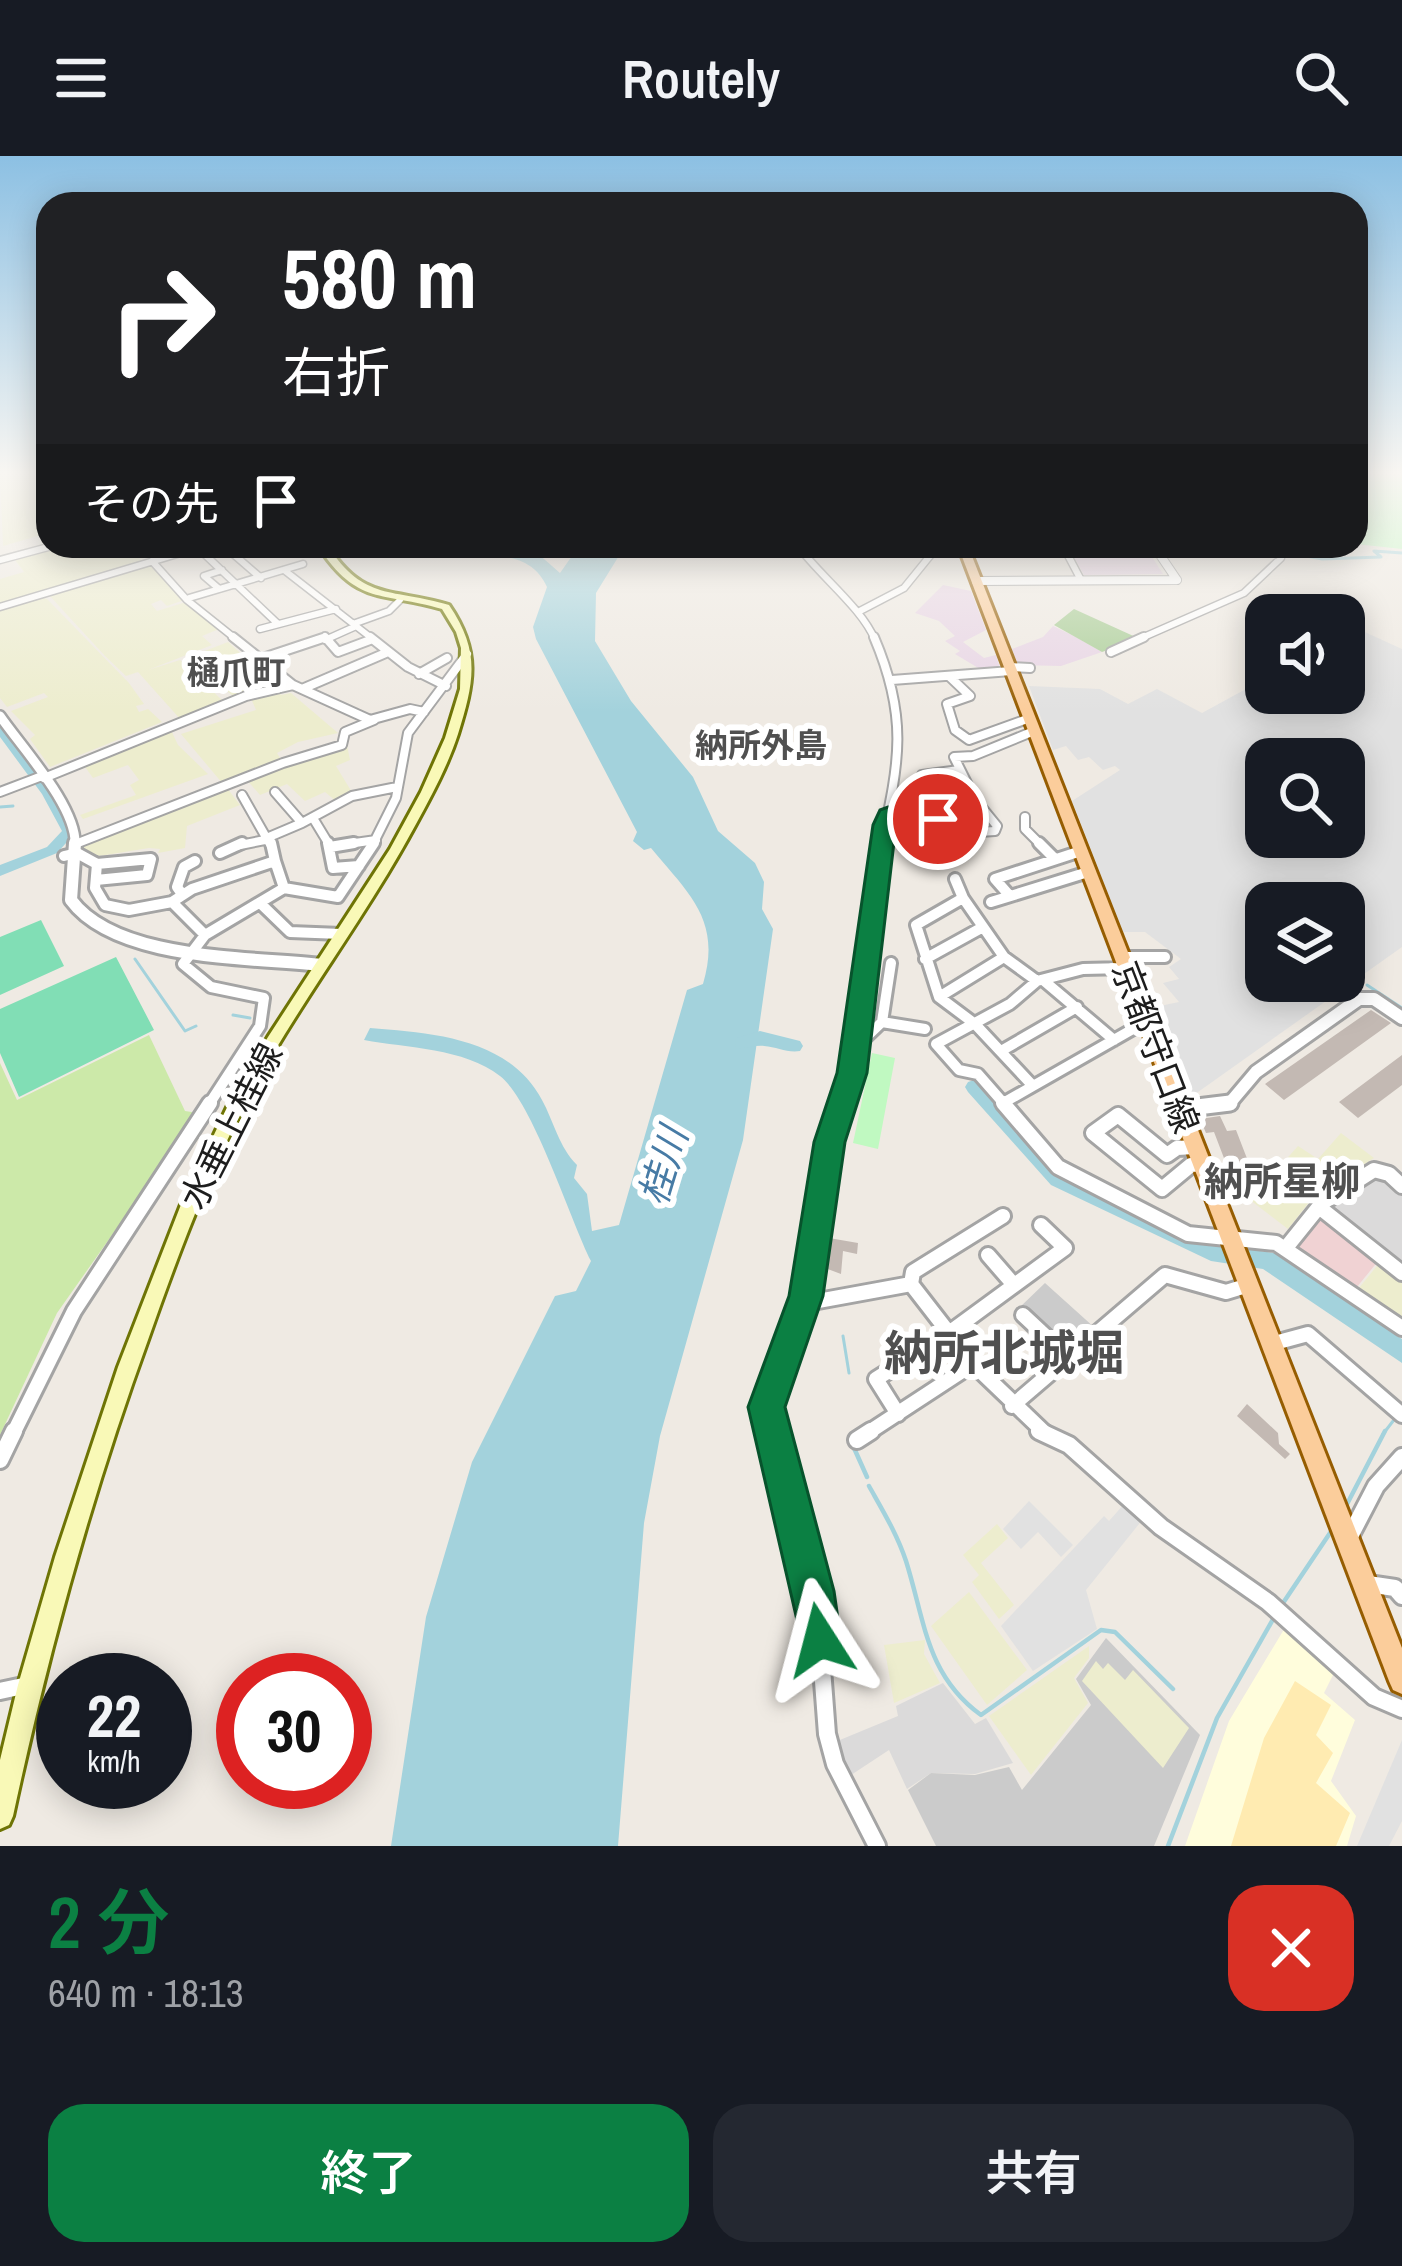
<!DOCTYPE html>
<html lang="ja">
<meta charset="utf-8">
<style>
:root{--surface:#171b24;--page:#242831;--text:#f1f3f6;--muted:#9ea1a6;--accent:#0b8043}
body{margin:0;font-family:"Archivo Narrow","Noto Sans JP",sans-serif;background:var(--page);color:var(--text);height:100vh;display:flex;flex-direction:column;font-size:45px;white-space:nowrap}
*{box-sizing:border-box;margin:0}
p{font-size:39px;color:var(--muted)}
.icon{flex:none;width:66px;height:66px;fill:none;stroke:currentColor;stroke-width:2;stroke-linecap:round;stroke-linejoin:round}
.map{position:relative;height:1690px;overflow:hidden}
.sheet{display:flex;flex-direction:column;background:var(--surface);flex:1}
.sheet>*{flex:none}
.hud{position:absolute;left:36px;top:36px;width:1332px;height:366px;border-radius:36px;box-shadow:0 6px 30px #0003;background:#202124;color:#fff;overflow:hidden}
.tools{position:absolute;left:1245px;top:438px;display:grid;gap:24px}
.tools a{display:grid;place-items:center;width:120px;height:120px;border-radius:24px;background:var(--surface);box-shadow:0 6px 30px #0003;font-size:60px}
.speed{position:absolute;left:36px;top:1497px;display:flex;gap:24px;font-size:60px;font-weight:700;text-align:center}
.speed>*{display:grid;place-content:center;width:156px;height:156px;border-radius:50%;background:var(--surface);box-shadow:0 6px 30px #0003;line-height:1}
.speed small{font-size:30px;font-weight:400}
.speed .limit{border:18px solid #d22;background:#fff;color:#111}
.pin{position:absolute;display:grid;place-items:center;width:102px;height:102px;color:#fff;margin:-51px;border:6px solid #fff;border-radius:50%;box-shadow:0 3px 12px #0007}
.me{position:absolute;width:132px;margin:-66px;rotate:351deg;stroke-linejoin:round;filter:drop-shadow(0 0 9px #0008)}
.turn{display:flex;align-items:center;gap:42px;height:252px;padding:0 48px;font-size:54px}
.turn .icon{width:156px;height:156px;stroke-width:2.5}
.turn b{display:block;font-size:84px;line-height:102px}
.then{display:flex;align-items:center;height:114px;padding:0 48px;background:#0003;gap:24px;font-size:45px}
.round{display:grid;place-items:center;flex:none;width:126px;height:126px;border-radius:36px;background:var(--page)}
.summary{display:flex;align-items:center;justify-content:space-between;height:204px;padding:0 48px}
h1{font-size:72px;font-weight:600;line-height:90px;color:var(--accent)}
.action{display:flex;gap:24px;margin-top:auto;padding:24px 48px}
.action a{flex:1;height:138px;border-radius:36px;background:var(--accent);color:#fff;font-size:48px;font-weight:600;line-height:138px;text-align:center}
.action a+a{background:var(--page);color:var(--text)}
header{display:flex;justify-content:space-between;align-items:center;height:156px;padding:0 48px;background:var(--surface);font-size:54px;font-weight:600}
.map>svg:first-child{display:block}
</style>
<header><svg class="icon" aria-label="menu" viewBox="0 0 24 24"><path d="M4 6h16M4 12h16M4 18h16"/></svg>Routely<svg class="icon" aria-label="search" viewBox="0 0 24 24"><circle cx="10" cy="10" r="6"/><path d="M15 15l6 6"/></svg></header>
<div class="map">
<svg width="1402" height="1690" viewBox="0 0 1402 1690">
<rect width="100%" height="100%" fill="#efeae3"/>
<path fill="#dbdada" d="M1380 1016 1402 1036V1113L1324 1052Z
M943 1527 975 1568 986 1562 1013 1607 975 1618 931 1617 907 1633 889 1594 848 1621 835 1586 898 1560 896 1550Z"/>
<path fill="#f0d2d3" d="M1322 1060 1379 1104 1352 1137 1291 1095Z"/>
<path fill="#e8d5e5" d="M1068 390 1147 393 1163 418 1084 419Z
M943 429 971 435 986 474 963 486 984 502 996 499 1000 512 980 513 955 498 960 495 945 485 955 480 939 465 915 457Z
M1053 470 1076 481 1102 496 1061 510 1018 509 1012 493 1043 481Z"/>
<path fill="#fffddc" d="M1286 1470 1335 1515 1324 1537 1355 1564 1331 1625 1356 1660 1347 1690H1185L1229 1565Z"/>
<path fill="#cbcbcb" d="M1045 1127 1095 1172 1068 1197 1019 1152Z
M1106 1482 1200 1579 1154 1690H936L908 1634 931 1617 975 1619 1009 1611 1022 1634 1091 1549 1076 1523Z"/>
<path fill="#ededce" d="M0 319H48V377L3 390Z
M63 390H184L186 396 138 403 150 407 184 444 167 450 161 444 151 448 157 455 186 446 219 473 202 480 212 489 148 514 180 504 225 547 181 564 138 516 126 520 105 500 48 438 0 450V423L24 416 15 404Z
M38 440 47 443 129 527 144 548 136 550 139 556 148 553 162 566 50 611 30 583 35 579 11 555 48 541 44 537 7 551 0 542V452Z
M228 486 276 529 235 542 189 501Z
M278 532 281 539 291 537 338 577 298 586 277 597 282 605 223 628 181 578 256 554 250 540Z
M170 572 178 589 208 618 83 663 80 659 136 639 130 629 139 624 128 609 93 622 83 608Z
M347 589 350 604 336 610 353 638 337 646 325 636 305 645 287 628 260 639 247 624Z
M227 632 240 649 187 670 185 692 158 697 160 693 149 692 99 700 83 694 84 686Z
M1341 977 1374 1002 1314 1040 1288 1073 1250 1044 1298 990 1318 1003Z
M1381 1105 1402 1122V1165L1354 1138Z
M997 1368 1008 1382 981 1407 1014 1449 999 1463 972 1426 979 1419 963 1399Z
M969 1436 1027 1514 987 1549 931 1470Z
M925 1484 924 1498 940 1527 894 1547 884 1489Z
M1089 1490V1502L1074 1522 1088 1547 1031 1619 989 1560Z
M1096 1505 1103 1513 1108 1507 1125 1524 1133 1514 1189 1572 1163 1612 1082 1525Z"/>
<path fill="#cce9a9" d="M149 879 185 955 198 957 57 1157 0 1279V907L17 944Z"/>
<path fill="#abce98" d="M1074 453 1140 483 1102 496 1054 469Z"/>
<path fill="#ffebb1" d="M1295 1525 1331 1549 1316 1579 1333 1597 1316 1627 1350 1657 1336 1690H1231L1264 1582Z"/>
<path fill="#c0f9c1" d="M1356 319H1402V393L1356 388Z
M872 897 895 902 878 993 853 987Z"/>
<path fill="#81deb5" d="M41 764 64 810 0 839V781Z
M116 801 154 874 19 941 0 897V853Z"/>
<path fill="#e1e1e1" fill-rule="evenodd" d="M1356 472 1402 493V791L1191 941 1155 851 1179 846 1163 827 1179 823 1169 811 1181 803 1145 776H1123L1072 645 1120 614 1115 610 1103 614 1089 601 1078 604 1066 590 1053 594 1029 530 1100 533 1128 548 1157 533 1202 557 1266 522V537H1344V479ZM1266 603H1344V681H1266ZM1266 747H1344V825H1266Z
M1029 1345 1073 1389 1061 1401 1038 1376 1021 1393 1003 1373Z
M1125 1347 1143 1363 1086 1434 1097 1473 1033 1515 1001 1470 1104 1360 1109 1365Z
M1402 1584V1665L1389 1690H1357Z"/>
<path fill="#a3d2dc" d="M477 390 536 396 560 417 579 390H625L596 437 595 485 631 545 693 621 718 675 755 707 764 726 762 753 773 773 743 984 660 1280 644 1367 618 1690H391L426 1461 472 1306 555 1140 576 1135 591 1105C570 1063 533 946 500 920 464 892 407 892 364 884L370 872C433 877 509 882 542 944 554 966 559 991 577 1009L574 1022 587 1038 592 1075 619 1069 687 834 703 828C722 764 689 738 651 692L644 694 633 685 637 676 536 483 533 471 547 431C534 401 502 397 473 401L468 393Z"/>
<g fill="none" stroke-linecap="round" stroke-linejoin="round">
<path stroke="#a3d2dc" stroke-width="3" d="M1255 390 1322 403 1381 401 1374 395 1402 397
M0 651 13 650
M135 803 185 875 196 870
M1367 829 1402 852
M233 859 250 862
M843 1180 849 1217
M1383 1278 1397 1260"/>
<path stroke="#a3d2dc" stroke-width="4.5" d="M854 1292 867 1321
M869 1330C883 1355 897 1378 906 1405 925 1465 926 1519 981 1559L1101 1474 1115 1476 1173 1533
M1346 1350 1385 1275
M1281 1450 1332 1374
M1168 1690 1217 1562 1276 1458"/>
<path fill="#a3d2dc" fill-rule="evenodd" d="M0 568 4 569 53 634 76 676 57 697 0 720V709L47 691 62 675 42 638 0 581Z
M760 875 800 885 803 890 800 895C787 897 777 891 764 890 754 889 746 893 737 892L734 887 737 882Z
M974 924 980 926 1065 1017 1220 1089 1274 1097 1402 1183V1207L1263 1113 1211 1105 1051 1029 968 936 965 931 968 926Z"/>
</g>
<path fill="#c3b9b3" d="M1371 854 1391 867 1284 944 1265 928Z
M1402 899V929L1358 962 1339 946Z
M1220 960 1227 975 1236 974 1258 1031H1235L1230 1017H1225L1222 1010H1227L1214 976 1206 977 1200 963Z
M829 1082 858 1087 857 1098 843 1095 841 1118 825 1112Z
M1247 1248 1278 1277 1279 1288 1290 1298 1285 1303 1237 1260Z"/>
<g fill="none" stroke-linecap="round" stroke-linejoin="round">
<defs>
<path id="minor-far4" d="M224 390 261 422
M798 390C820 420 862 452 875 484
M1063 390 1081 424
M198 392 278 468
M0 404 52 390
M152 405 187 444 237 484
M284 414 374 484
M218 432 204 420 222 414
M189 442 303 408
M0 451 204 390
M858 456 904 432 938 390
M353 468 389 455 400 444
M260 473 336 453
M316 484 323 482
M325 484 354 471
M1137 484 1244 437 1281 402 1272 395 1279 390"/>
<path id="minor-far3" d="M233 481 293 529 370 564 410 553 424 556
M325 481 338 496 370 484
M370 481 408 511 446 530
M874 481C909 563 899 606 881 690
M1111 496 1144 481
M263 502 323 482
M1009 511 1030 512
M419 518 447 502
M950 521 970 540 947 548 955 574 969 584 1030 562
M892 524 1011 515
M302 533 388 496
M959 614 922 619 921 639 975 643
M44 622 246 540 293 529
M0 636 42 620
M242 639 271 690
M888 659 946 664 964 677 995 675 997 670 975 643 954 601 973 600 1034 575
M1025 661V673L1042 690
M313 662 330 690
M302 667 352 640 397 631
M269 681 302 667 275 636
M78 687 283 607 342 589 345 576 374 564
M235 690 270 683
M334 690 376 684
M372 690 396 642 408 577 467 498"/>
<path id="minor-far2" d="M271 687 275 705
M328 687 333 712 359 710
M1039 687 1055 703
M330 691 354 687
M220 697 242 687
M64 700 77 697 97 708 95 732 105 749 129 754 172 746 205 779
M955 723 963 742
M96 724 147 719 151 703 97 708
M284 732 338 741 374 687
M182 738 177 731 184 711 195 705
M1010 740 995 723 1081 695
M172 746 192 733 275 705 284 732 205 779 183 808 211 831 264 842 260 870 208 950
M991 746 1088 716
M260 747 290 776 341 778
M1122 801H1165
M925 803 983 771
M1043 824 1114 884
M1037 825 1004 801 963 742 916 769 939 841 975 868 1033 930 1147 865
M939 841 1004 801
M882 866 925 873
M856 891 882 866 891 807
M1001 895 1077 851
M1003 947 1033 930
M841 950 852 917 882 687
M1006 950 978 918 959 914 936 888 1010 848 1037 825 1083 813 1126 812"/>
<path id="minor-far1" d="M1003 947 1058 1011 1188 1078 1276 1087 1402 1172
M1194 991 1177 992 1167 999 1118 959 1093 977 1162 1033 1191 1009 1202 1008
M1319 1051 1402 1117
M1285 1093 1322 1047 1374 1014 1389 1018 1402 1030
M988 1099 1014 1129
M911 1128 913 1116 1003 1060
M806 1140 818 1145 911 1128 973 1208 1046 1278
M1023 1159 1068 1201
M1271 1188 1308 1178 1402 1259
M1012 1250 1165 1119 1226 1136 1249 1129
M898 1258 876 1223 949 1177 1065 1092 1041 1069
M13 1278 74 1155 210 947
M769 1278C758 1235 794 1184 805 1143 823 1079 821 1011 842 947
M866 1278 973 1208"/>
<path id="minor" d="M769 1275 818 1460 827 1578 835 1608 877 1690
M1039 1275 1069 1289 1161 1371 1268 1446 1374 1541 1402 1553
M857 1284 871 1275
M0 1304 14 1275
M1349 1382 1376 1330 1402 1301
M1368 1428 1395 1432 1402 1440
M0 1535 28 1529"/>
<path id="tertiary-far3" d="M1154 390 1177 424
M976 425 1177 424"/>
<path id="tertiary-far2" d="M0 560C22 592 78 652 75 690"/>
<path id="tertiary-far1" d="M75 687 71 744C116 805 249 801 321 809
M1207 950 1229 948 1256 916 1359 843H1374L1402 862"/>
<path id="tertiary" d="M1181 953 1230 947"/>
<path id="secondary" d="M318 390H328C364 446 393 432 449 449 481 496 474 526 458 578 448 609 432 639 416 668 363 767 292 855 242 954 205 1027 176 1104 149 1181 92 1337 48 1497 13 1660L9 1669 0 1673V1604L18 1529 55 1401 118 1211 182 1046 231 943 268 881 390 693 421 636 445 582 460 533 461 492 456 476 442 453C382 435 358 451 318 390Z"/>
<path id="primary" d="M958 390H968L1402 1492V1538L1393 1534 1389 1525Z"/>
</defs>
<use href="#minor-far4" stroke="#a4a4a4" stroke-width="9"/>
<use href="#minor-far3" stroke="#a4a4a4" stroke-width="12"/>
<use href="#minor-far2" stroke="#a4a4a4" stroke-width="16"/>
<use href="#minor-far1" stroke="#a4a4a4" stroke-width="20"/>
<use href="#minor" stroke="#a4a4a4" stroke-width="22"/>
<use href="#tertiary-far3" stroke="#a4a4a4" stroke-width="10"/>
<use href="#tertiary-far2" stroke="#a4a4a4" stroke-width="14"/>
<use href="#tertiary-far1" stroke="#a4a4a4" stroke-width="18"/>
<use href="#tertiary" stroke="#a4a4a4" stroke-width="21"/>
<use href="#secondary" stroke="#6e7405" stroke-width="6"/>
<use href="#primary" stroke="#965d01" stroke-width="6"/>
<use href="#minor-far4" stroke="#fff" stroke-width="6"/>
<use href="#minor-far3" stroke="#fff" stroke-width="8"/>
<use href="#minor-far2" stroke="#fff" stroke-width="10"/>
<use href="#minor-far1" stroke="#fff" stroke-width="14"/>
<use href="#minor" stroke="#fff" stroke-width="16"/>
<use href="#tertiary-far3" stroke="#fff" stroke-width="8"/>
<use href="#tertiary-far2" stroke="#fff" stroke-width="9"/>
<use href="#tertiary-far1" stroke="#fff" stroke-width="12"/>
<use href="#tertiary" stroke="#fff" stroke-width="15"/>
<use href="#secondary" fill="#f9f9b7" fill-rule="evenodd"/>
<use href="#primary" fill="#fbcd9b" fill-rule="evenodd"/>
</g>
<linearGradient id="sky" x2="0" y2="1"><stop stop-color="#8cc0e3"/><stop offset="0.57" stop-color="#f8f6f2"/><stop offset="1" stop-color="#f8f6f2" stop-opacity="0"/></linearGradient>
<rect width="1402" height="556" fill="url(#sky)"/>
<path fill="#0b8043" stroke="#07532c" stroke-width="3" d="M888 651 938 656 949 663 938 670 896 669 867 917 845 986 823 1140 785 1251 834 1435 841 1484 835 1499 820 1506 805 1499 748 1251 789 1140 814 986 837 917 873 669 880 654Z"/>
<g text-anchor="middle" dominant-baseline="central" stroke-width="12" stroke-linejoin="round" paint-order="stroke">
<g font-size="33" font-weight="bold" fill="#505050" stroke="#fff">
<text x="236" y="516">樋爪町</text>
<text x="761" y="589">納所外島</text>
</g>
<g font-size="36" fill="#1d1d1d" stroke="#fff">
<text transform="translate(1156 891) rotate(69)">京都守口線</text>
<text transform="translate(231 970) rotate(-63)">水垂上桂線</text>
</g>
<g font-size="39" font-style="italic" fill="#477ba5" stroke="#fff">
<text transform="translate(663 1010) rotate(-73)">桂川</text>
</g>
<g font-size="39" font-weight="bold" fill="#505050" stroke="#fff">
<text x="1282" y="1025">納所星柳</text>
</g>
<g font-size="48" font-weight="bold" fill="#505050" stroke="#fff">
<text x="1004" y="1196">納所北城堀</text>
</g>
</g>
</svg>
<div class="tools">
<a><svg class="icon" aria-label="sound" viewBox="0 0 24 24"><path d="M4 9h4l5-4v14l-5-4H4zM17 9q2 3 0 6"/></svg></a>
<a><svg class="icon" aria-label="search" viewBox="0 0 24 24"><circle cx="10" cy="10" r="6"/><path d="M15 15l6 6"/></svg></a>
<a><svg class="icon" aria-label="layers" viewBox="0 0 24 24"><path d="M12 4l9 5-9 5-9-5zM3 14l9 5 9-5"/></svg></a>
</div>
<div class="speed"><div>22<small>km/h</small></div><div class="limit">30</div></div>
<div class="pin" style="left:938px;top:663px;background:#d93025"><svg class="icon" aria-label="arrive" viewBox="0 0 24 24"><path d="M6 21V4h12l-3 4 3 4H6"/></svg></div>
<svg class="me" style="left:820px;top:1484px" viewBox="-20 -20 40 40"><path d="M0-17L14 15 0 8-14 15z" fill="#0b8043" stroke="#fff" stroke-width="4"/></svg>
<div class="hud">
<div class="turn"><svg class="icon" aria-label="right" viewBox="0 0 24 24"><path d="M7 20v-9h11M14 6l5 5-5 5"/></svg><div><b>580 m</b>右折</div></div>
<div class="then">その先<svg class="icon" aria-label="arrive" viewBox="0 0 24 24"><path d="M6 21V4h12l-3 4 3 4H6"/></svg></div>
</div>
</div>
<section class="sheet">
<div class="summary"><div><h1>2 分</h1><p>640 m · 18:13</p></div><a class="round" style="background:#d93025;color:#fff"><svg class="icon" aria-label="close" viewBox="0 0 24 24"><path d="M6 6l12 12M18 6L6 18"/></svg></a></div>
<div class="action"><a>終了</a><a>共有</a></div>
</section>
